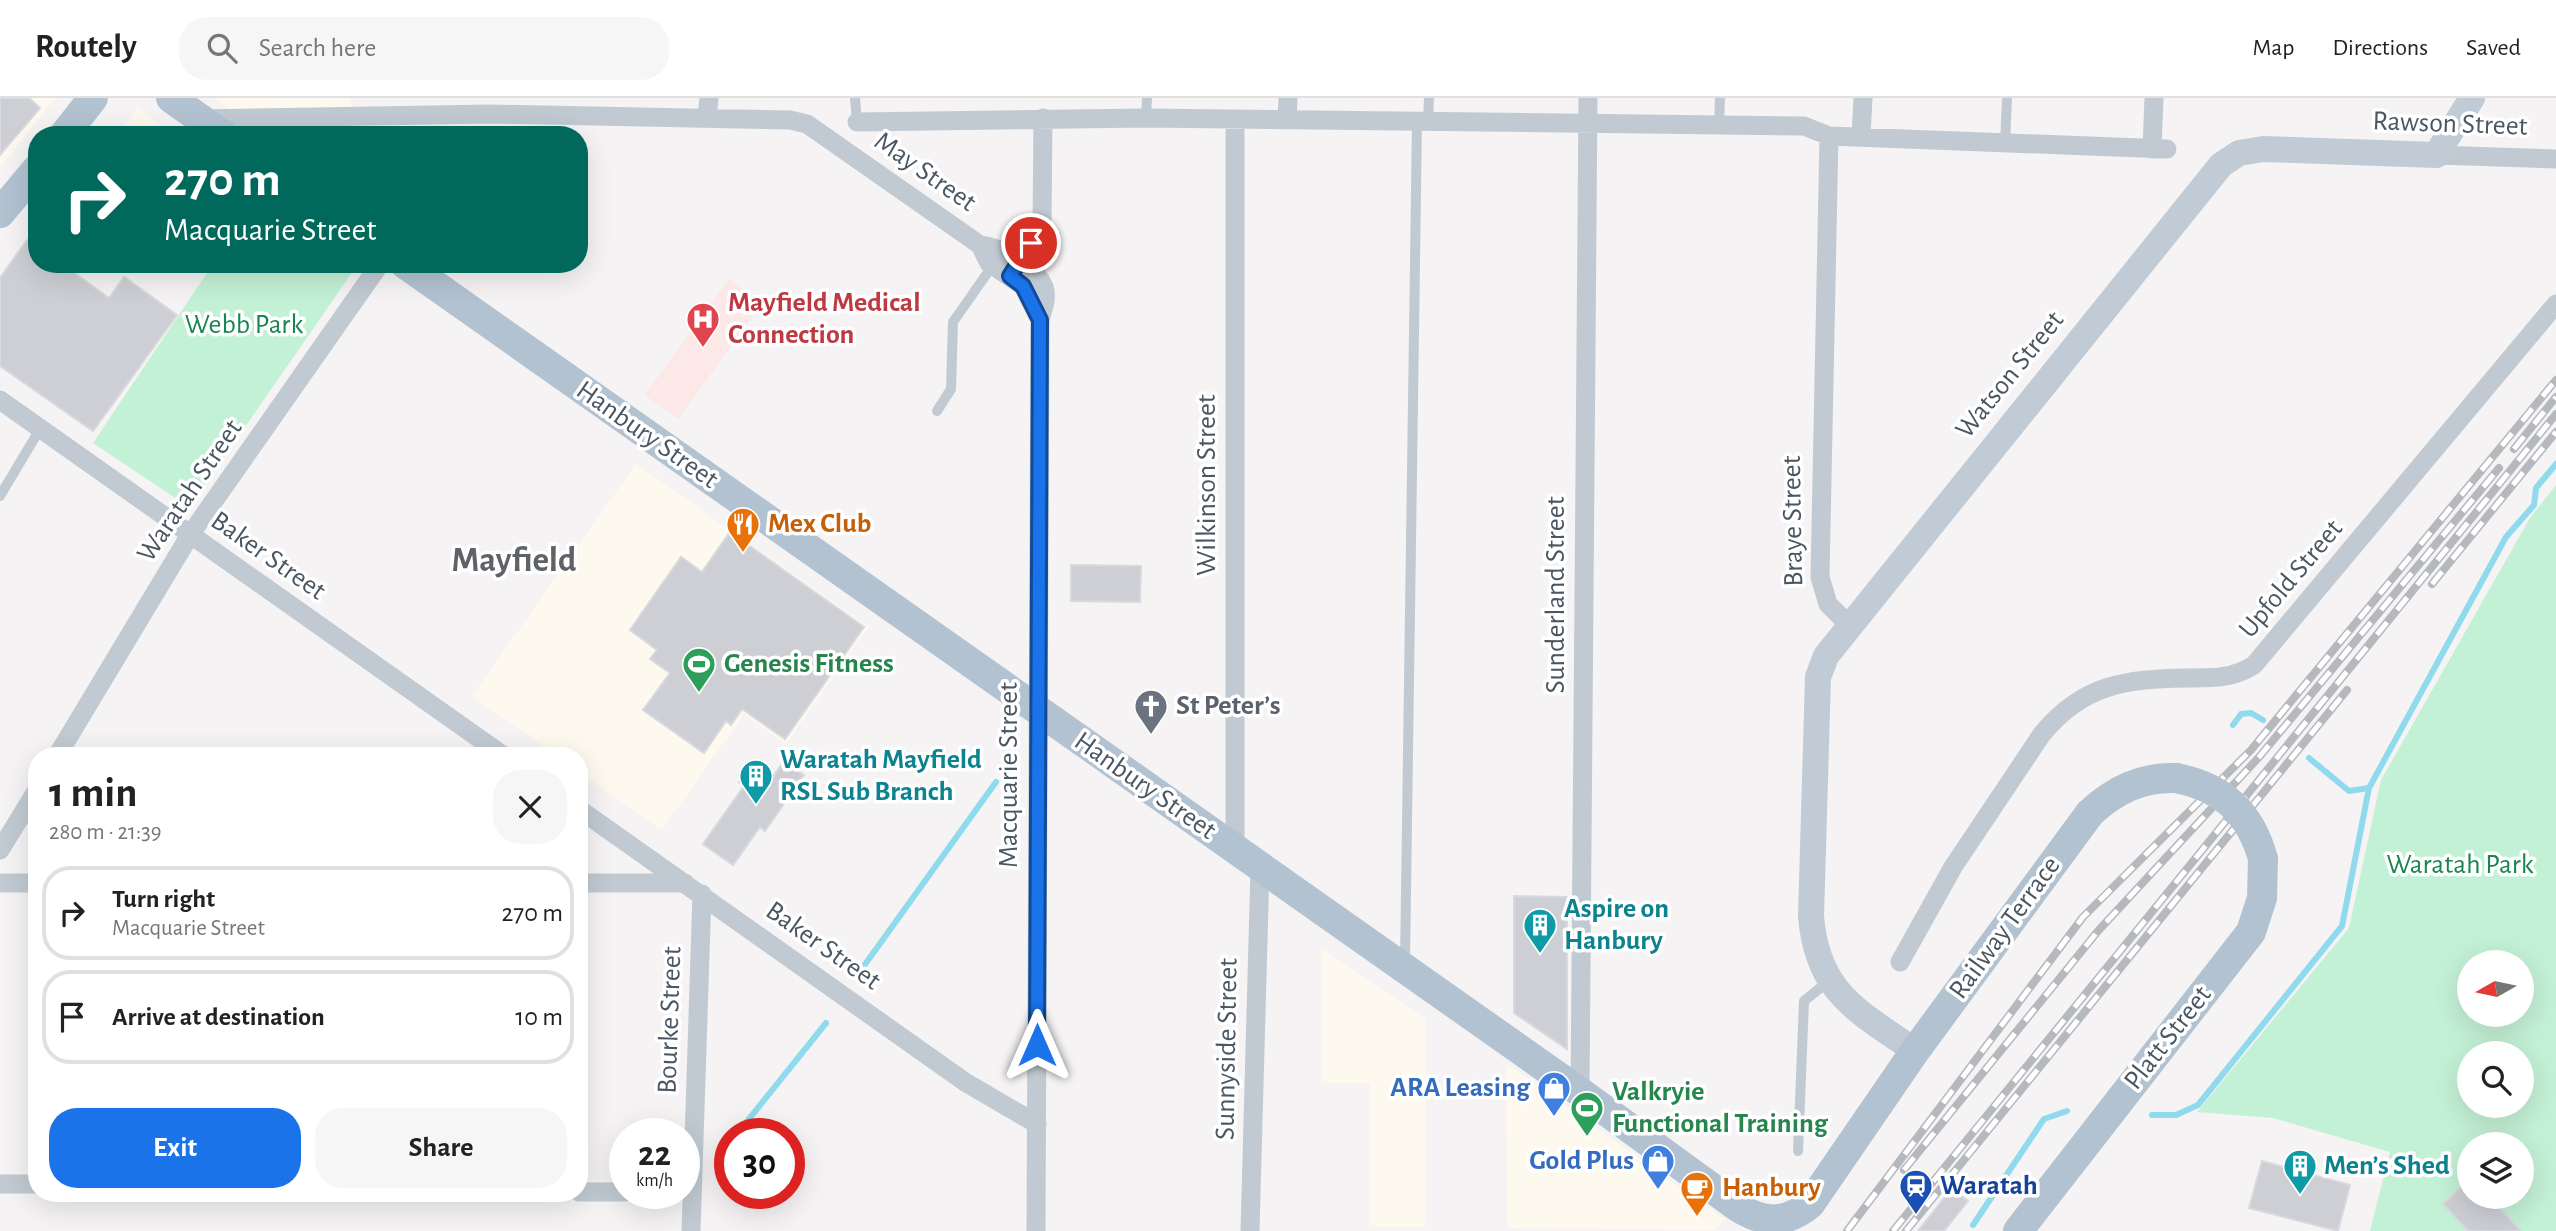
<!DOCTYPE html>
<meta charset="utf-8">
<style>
:root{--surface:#fff;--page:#f6f6f6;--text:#222;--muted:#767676;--line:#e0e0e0;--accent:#1a73e8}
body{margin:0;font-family:"Alegreya Sans",sans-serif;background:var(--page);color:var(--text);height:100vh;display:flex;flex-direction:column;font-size:26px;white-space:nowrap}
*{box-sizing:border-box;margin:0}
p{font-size:23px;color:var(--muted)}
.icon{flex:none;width:38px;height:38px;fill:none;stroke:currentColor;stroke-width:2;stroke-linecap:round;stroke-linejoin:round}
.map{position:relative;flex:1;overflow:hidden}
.panel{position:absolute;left:28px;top:649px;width:560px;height:455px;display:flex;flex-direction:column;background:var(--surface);border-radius:28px;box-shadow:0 7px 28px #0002}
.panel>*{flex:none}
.hud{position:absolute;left:28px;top:28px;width:560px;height:147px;border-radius:28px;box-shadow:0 7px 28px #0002;background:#00695c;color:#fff;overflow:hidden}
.needle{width:46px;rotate:261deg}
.controls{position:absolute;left:2457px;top:852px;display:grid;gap:14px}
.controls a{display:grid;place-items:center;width:77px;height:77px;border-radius:50%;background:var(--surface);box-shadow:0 7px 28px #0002;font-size:35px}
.speed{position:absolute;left:609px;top:1020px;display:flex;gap:14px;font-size:35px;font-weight:700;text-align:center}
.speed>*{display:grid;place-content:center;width:91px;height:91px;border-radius:50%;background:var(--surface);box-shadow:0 7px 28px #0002;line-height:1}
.speed small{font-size:18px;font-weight:400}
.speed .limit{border:10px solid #d22;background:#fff;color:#111}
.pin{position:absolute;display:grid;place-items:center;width:60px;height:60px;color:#fff;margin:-30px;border:4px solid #fff;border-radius:50%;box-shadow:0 2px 7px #0007}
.me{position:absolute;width:77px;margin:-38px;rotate:0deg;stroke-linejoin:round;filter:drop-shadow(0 0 5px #0008)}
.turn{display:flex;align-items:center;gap:24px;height:147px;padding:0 21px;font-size:32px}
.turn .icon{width:91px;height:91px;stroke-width:2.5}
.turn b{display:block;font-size:49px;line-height:60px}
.round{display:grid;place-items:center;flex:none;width:74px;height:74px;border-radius:28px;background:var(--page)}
.overview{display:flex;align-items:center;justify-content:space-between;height:119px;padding:0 21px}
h1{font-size:42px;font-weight:600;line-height:52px}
.primary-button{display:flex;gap:14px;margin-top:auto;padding:14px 21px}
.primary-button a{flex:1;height:80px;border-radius:28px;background:var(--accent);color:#fff;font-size:28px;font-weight:600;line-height:80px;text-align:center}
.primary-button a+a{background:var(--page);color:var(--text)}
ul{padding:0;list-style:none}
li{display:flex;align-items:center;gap:21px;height:94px;margin:0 14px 10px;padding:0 7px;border:4px solid var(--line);border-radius:28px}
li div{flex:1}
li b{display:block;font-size:26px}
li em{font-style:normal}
header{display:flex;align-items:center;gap:42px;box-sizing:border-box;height:98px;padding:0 35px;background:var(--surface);border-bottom:2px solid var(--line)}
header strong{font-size:33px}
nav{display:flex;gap:38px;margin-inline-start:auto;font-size:24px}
.search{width:490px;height:63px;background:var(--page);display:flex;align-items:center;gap:18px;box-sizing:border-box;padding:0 24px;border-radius:28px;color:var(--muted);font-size:26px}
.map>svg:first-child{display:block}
</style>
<header>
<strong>Routely</strong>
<div class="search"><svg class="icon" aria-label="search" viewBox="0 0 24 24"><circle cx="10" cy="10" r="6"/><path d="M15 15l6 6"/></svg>Search here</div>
<nav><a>Map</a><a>Directions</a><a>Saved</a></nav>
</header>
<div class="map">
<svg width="2556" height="1133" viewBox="0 0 2556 1133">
<rect width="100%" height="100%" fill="#f5f3f3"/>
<path fill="#fdf9ef" d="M0 0H55L0 69Z
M214 0H350V5L375 27 368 37H269Z
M138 9 173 37H117Z
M636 366 868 529 786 646 744 616 662 732 579 674V658H557L472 598Z
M1321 851 1426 921 1425 1129H1369L1370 985H1321Z
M1506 965 1724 1121 1715 1132 1507 1130Z"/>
<path fill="#fce8e6" d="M729 181 762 205 678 321 645 297Z"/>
<path fill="#c3f1d5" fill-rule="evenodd" d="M213 166H358L193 404 186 407 93 345Z
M2556 387V1133H2370L2390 1054 2273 1020 2197 1014 2349 830 2381 682 2530 420ZM2469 864H2522V917H2469ZM2469 956H2522V1008H2469ZM2469 1046H2522V1099H2469Z"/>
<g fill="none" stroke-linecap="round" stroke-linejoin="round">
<path stroke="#90daee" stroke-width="6" d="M2233 627 2241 616 2251 615 2263 622
M2309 660 2349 693 2369 690
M861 872 996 684
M2152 1017H2176L2198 1007 2342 828 2369 690 2506 439 2534 407 2536 390 2556 366
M737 1036 826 925
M727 1049 730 1045
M1973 1127 2044 1021 2067 1013"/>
</g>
<path fill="#cdcfd5" stroke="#d7d9de" stroke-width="2" d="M0 0H29L40 10 0 57Z
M27 142 37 148V166H62L109 200 124 179 177 217 93 333 0 268V180Z
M730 434 864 529 785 641 742 611 731 627 726 623 704 655 643 612 670 575 650 561 657 552 630 532 681 459 702 474Z
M1071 467 1141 468 1140 504 1071 503Z
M784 663 804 677 765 733 760 729 733 767 703 746 744 688 739 684 749 670 769 684Z
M1514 798 1567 799V951L1514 915Z
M2262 1063 2350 1087 2338 1133 2249 1110Z
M2469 1082V1099H2489L2521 1133H2468L2443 1106Z
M1952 1090 1968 1103 1944 1133H1918Z"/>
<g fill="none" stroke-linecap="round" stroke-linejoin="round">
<path stroke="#c1cad2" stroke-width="10" d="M855 0 857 24
M1146 20 1147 0
M1428 23 1429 0
M1719 27 1720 0
M2005 46 2007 0
M937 313 951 291 953 224 993 167
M0 398 40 331
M1405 865 1417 23
M1798 1053 1804 903 1829 883"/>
<path stroke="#c1cad2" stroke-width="19" d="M707 20 709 0
M200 21 490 16 790 22 807 26 980 147 989 165 1023 188 1040 222
M1287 21 1288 0
M857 24 1146 20 1804 28 1829 38 2167 51
M1829 38 1820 479 1828 506 1850 528
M1861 39 1863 0
M2152 51 2154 0
M2436 57 2556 61
M980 147C1000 149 1036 168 1044 189 1048 200 1043 211 1040 222L1036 1133
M1013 174 1042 124 1043 20
M0 302 504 658
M57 658 190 437 380 166
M579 711 965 984 1037 1026
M0 752 37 692
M1235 752V21
M0 785H37
M579 785H685
M1900 864 1953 769 2042 636C2083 586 2126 581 2187 580 2212 580 2232 581 2254 567L2556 206
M1580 994 1588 0
M0 1086H37
M579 1094H625
M691 1133 702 796
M1250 1133 1260 770"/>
<path stroke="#c1cbd6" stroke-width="26" d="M1915 953C1858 913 1817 895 1811 818L1818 579 1826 558 2221 67 2239 55 2263 51 2436 57 2472 0"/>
<path stroke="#b3c2d1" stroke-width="30" d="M171 0 223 37
M64 37 93 0
M0 115 37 71
M405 166 1580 994 1738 1109C1764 1126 1786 1126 1810 1106L1915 953 2090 715C2115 692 2141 679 2176 680
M2018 1133 2251 834 2262 800 2263 761"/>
<defs>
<path id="rail" d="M2514 351 2556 299
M2432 486 2556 334
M1904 1072 2098 833 2260 658 2499 370
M1847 1133 2083 819 2251 652 2556 282
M1893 1133 2556 316
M1906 1133 2347 592"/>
</defs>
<use href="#rail" stroke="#b5b8bd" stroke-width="8"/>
<use href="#rail" stroke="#fff" stroke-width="5" stroke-dasharray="16" stroke-linecap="butt"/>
<path stroke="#b3c2d1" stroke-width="30" d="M2176 680C2223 689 2251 716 2263 761"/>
</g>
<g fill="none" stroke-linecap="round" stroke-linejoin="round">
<defs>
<path id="route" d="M1031 145 1010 178 1023 188 1040 222 1037 947"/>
</defs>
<use href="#route" stroke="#114b97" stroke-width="18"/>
<use href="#route" stroke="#1a73e8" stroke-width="12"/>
</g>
<defs>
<symbol id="hospital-pin" viewBox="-11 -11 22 30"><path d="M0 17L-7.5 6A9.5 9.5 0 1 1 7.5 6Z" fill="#e0444e" stroke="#fff"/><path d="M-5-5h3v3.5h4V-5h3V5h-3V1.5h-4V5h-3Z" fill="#fff"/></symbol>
<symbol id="restaurant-pin" viewBox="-11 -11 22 30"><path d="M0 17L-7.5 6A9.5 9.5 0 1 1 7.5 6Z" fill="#e8710a" stroke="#fff"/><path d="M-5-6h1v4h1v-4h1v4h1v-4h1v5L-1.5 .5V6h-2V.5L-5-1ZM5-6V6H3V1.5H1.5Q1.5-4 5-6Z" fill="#fff"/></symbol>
<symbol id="stadium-pin" viewBox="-11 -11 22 30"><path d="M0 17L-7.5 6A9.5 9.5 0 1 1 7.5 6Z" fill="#2e9e5b" stroke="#fff"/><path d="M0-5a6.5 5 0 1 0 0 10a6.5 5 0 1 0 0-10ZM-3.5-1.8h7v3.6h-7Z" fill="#fff"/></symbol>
<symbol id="church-pin" viewBox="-11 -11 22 30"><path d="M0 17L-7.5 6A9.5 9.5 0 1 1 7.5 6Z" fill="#6b7280" stroke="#fff"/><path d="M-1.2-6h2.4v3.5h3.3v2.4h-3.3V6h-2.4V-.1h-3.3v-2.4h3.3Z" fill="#fff"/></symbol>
<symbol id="building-pin" viewBox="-11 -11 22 30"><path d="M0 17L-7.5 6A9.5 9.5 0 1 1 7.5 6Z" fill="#0f9aa8" stroke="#fff"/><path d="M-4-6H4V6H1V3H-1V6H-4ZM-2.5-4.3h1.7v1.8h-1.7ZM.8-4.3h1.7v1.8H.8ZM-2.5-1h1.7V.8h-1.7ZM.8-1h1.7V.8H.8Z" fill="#fff"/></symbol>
<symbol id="shop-pin" viewBox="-11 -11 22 30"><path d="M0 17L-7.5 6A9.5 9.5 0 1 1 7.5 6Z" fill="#3f7fe0" stroke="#fff"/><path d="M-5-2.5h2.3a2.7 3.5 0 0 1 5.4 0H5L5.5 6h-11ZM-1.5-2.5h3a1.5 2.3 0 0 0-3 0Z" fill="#fff"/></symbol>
<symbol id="station-pin" viewBox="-11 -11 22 30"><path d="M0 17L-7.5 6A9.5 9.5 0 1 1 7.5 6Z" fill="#1a4fb4" stroke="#fff"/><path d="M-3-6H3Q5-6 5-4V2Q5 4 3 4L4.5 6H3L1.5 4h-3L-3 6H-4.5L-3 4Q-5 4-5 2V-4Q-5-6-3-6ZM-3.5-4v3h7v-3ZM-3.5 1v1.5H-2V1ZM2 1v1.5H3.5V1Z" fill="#fff"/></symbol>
<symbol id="cafe-pin" viewBox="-11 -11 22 30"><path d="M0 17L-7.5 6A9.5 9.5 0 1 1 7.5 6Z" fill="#e8710a" stroke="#fff"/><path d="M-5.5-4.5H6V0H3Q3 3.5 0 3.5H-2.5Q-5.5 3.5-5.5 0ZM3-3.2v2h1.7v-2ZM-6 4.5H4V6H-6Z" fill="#fff"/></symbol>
</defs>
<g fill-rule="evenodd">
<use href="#hospital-pin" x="684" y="202" width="38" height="52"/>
<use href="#restaurant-pin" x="724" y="407" width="38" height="52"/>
<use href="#stadium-pin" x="680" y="547" width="38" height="52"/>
<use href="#church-pin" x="1132" y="589" width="38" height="52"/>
<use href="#building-pin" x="737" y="659" width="38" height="52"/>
<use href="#building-pin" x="1521" y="808" width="38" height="52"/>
<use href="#shop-pin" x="1535" y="971" width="38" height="52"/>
<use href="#stadium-pin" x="1568" y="991" width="38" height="52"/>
<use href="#shop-pin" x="1639" y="1044" width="38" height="52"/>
<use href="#building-pin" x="2281" y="1049" width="38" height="52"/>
<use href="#station-pin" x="1897" y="1069" width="38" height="52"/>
<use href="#cafe-pin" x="1678" y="1071" width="38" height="52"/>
</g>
<g text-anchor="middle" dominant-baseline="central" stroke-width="7" stroke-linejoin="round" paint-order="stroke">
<g font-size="28" fill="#4a5661" stroke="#fff">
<text transform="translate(2450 26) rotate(2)">Rawson Street</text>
<text transform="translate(925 74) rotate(35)">May Street</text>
<text transform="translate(2010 277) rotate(-51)">Watson Street</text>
<text transform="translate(647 337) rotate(35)">Hanbury Street</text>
<text transform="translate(1207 387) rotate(-90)">Wilkinson Street</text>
<text transform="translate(190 393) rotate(-56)">Waratah Street</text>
<text transform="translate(1793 423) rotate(-91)">Braye Street</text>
<text transform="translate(268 458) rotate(35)">Baker Street</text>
<text transform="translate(2291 481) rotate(-50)">Upfold Street</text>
<text transform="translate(1556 497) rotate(-90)">Sunderland Street</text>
<text transform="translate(1009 677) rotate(-90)">Macquarie Street</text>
<text transform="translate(1145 688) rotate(35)">Hanbury Street</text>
<text transform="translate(2005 830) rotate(-54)">Railway Terrace</text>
<text transform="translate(823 848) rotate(35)">Baker Street</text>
<text transform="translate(670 922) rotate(-88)">Bourke Street</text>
<text transform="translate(2168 940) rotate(-52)">Platt Street</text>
<text transform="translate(1227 951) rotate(-89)">Sunnyside Street</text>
</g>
<g font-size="28" font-weight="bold" fill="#be3a42" stroke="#fff" text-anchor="start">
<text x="728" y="205">Mayfield Medical<tspan x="728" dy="32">Connection</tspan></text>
</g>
<g font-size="28" fill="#17864f" stroke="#fff">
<text x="244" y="227">Webb Park</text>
<text x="2460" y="767">Waratah Park</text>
</g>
<g font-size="28" font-weight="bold" fill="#c56008" stroke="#fff" text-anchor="start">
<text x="768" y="426">Mex Club</text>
<text x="1722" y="1090">Hanbury</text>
</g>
<g font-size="28" font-weight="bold" fill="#27864d" stroke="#fff" text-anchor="start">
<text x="724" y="566">Genesis Fitness</text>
<text x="1612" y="994">Valkryie<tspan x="1612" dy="32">Functional Training</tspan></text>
</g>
<g font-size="28" font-weight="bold" fill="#5b616d" stroke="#fff" text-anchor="start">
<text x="1176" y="608">St Peter’s</text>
</g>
<g font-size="28" font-weight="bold" fill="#0d838f" stroke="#fff" text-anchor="start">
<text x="780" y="662">Waratah Mayfield<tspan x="780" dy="32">RSL Sub Branch</tspan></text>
<text x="1564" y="811">Aspire on<tspan x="1564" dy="32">Hanbury</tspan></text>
<text x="2324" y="1068">Men’s Shed</text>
</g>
<g font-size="28" font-weight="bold" fill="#366cbe" stroke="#fff" text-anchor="end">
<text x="1530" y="990">ARA Leasing</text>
<text x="1634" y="1063">Gold Plus</text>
</g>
<g font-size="28" font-weight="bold" fill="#164399" stroke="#fff" text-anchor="start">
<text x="1940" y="1088">Waratah</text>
</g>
<g font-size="35" font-weight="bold" fill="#5f6368" stroke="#fff">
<text x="514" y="462">Mayfield</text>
</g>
</g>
</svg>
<div class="controls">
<a><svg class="needle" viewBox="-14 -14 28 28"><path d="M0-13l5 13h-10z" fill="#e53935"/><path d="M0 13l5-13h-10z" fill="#767676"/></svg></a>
<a><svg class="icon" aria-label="search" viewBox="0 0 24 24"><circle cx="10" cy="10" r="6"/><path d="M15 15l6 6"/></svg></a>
<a><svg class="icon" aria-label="layers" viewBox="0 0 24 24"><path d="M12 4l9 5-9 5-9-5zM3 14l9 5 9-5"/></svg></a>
</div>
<div class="speed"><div>22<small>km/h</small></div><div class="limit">30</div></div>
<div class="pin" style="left:1031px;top:145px;background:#d93025"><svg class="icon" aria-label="arrive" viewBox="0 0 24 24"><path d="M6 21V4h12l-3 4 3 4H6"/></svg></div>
<svg class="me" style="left:1037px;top:947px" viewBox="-20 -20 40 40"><path d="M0-17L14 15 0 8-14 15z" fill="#1a73e8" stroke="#fff" stroke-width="4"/></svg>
<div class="hud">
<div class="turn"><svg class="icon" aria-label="right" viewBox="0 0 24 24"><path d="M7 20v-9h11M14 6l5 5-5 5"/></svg><div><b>270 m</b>Macquarie Street</div></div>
</div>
<section class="panel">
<div class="overview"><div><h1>1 min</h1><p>280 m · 21:39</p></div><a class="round"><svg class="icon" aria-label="close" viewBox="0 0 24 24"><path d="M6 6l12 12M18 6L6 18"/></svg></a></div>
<ul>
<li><svg class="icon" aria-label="right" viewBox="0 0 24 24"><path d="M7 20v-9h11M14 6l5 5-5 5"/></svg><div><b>Turn right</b><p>Macquarie Street</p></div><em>270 m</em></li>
<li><svg class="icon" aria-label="arrive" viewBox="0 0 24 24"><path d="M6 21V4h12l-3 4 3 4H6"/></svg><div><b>Arrive at destination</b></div><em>10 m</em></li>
</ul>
<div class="primary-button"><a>Exit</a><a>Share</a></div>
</section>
</div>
